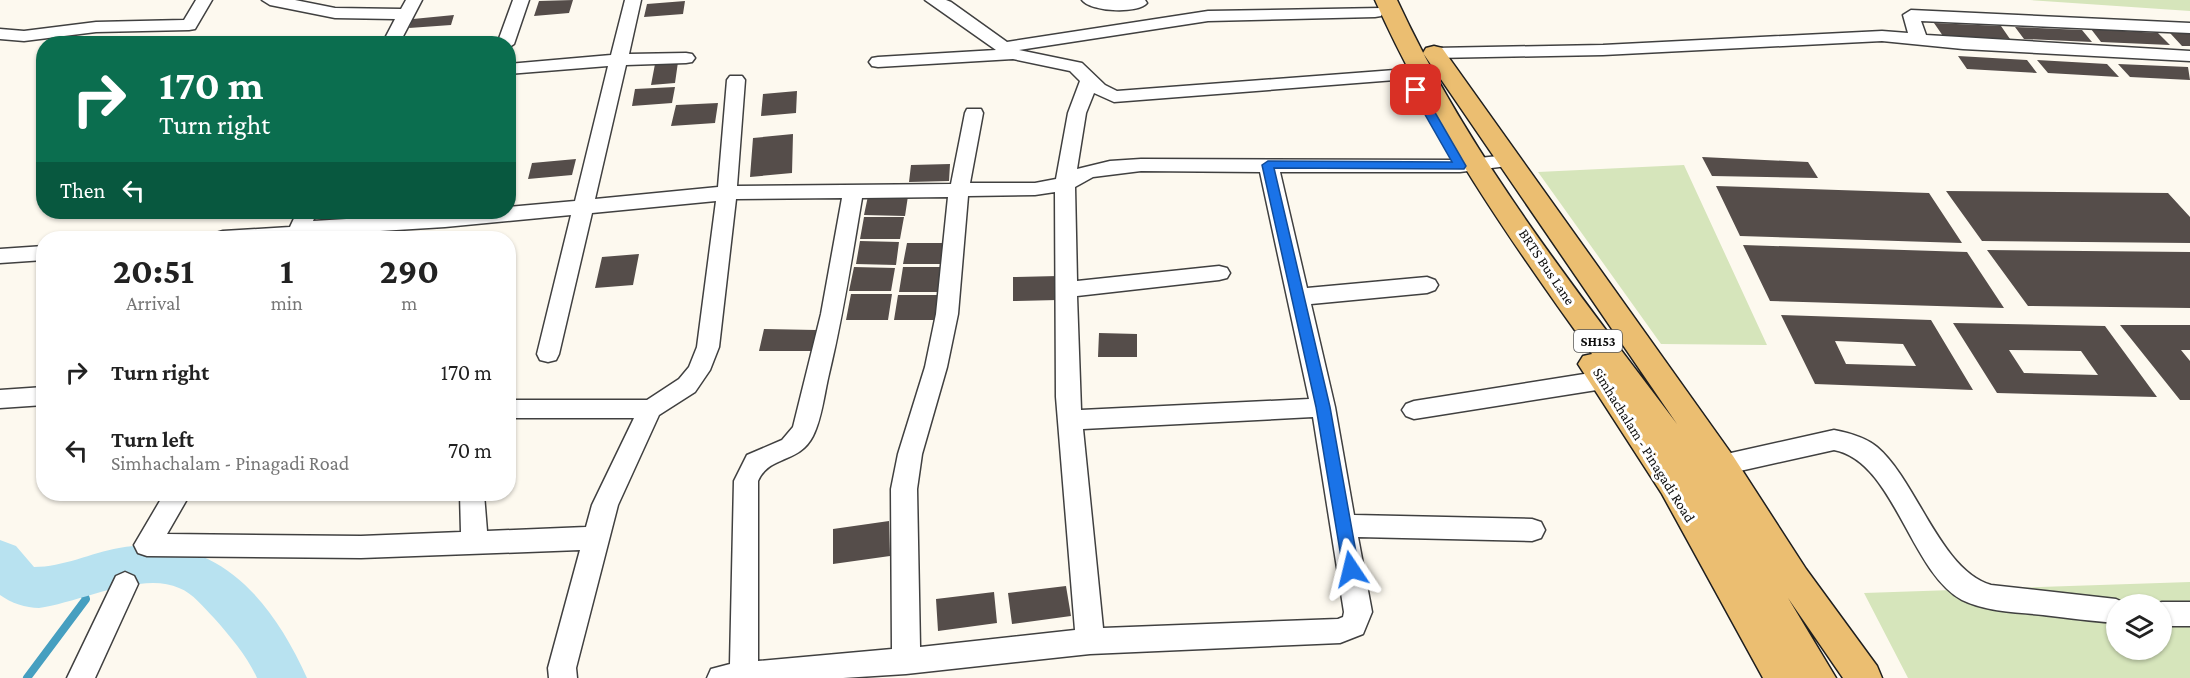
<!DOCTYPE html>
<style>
:root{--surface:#fff;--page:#f2f2f2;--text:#222;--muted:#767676}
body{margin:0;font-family:"Crimson Pro",serif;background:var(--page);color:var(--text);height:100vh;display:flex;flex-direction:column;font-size:22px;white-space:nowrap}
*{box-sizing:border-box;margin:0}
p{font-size:20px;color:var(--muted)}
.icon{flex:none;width:33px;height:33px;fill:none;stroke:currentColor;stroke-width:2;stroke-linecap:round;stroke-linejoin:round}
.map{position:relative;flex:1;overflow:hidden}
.drawer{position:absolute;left:36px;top:231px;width:480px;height:270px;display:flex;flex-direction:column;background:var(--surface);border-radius:24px;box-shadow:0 2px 4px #0004}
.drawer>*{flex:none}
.hud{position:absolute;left:36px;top:36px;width:480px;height:183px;border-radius:24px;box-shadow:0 2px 4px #0004;background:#0b6e4f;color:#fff;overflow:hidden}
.tools{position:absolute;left:2106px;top:594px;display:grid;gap:12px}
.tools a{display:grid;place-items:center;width:66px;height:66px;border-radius:50%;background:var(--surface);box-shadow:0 2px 4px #0004;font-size:30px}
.pin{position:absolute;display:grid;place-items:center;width:51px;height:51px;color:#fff;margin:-26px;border-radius:12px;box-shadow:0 3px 9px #0006}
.me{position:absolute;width:66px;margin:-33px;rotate:350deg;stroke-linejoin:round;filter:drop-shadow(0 0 4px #0008)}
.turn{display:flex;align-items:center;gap:21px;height:126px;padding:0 24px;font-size:27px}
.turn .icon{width:78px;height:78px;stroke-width:2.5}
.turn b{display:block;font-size:42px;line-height:51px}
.then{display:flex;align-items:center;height:57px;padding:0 24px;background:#0003;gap:12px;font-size:22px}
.eta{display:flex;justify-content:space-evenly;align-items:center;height:102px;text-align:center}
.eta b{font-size:36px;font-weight:700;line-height:42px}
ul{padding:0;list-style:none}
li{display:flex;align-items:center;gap:18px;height:78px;padding:0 24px}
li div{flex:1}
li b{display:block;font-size:22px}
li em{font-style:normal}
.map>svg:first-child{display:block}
</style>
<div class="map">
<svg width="2190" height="678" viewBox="0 0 2190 678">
<rect width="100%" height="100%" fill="#fdf9ef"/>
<path fill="#d6e5bb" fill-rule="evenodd" d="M2030 0H2190V11Z
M1684 165 1767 345 1661 344 1538 172Z
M2190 582V678H1908L1864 593ZM2116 604H2162V650H2116Z"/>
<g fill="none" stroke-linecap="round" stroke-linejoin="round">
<path stroke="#469fc0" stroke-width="8" d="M27 678 86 599 82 588 72 580"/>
<path fill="#b8e2f0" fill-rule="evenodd" d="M0 540 16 546 34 567C63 567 91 553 119 548 216 532 271 598 307 678H257C247 656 230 636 214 618 204 608 193 593 179 588 142 571 78 603 39 608 26 608 11 603 0 595Z"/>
</g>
<path fill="#554d4a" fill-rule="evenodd" d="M573 0 569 13 534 16 539 1Z
M685 1 683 14 644 17 647 4Z
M454 15 451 25 409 28 413 19Z
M1934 23 2001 26 2010 39 1943 36Z
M2015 27 2082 30 2092 42 2024 39Z
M2091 29 2158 33 2170 45 2101 42Z
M2170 33 2190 34V46H2182Z
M1958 56 2027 60 2037 73 1967 69Z
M2037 60 2107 64 2119 77 2048 73Z
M678 62 675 83 651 85 655 64Z
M2118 64 2188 67 2190 80 2130 77Z
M675 87 672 103 632 106 635 89Z
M797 91 796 113 761 116 763 94Z
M718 103 715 123 671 126 676 105Z
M793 134 792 173 750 177 753 138Z
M1702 157 1808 162 1818 178 1712 176Z
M576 159 572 175 528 179 532 163Z
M950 164 949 181 909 182 911 165Z
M1716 186 1929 193 1962 243 1740 236Z
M1946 191 2168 193 2190 217V243L1982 241Z
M868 196H908L905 216 864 215Z
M864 217H904L900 239H860Z
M860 241 899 242 896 265 856 264Z
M907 243H946L943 264H903Z
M1743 245 1967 252 2004 308 1770 301Z
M1987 250 2190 252V308L2028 306Z
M639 254 633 285 595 288 602 257Z
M854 267 895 268 891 291H849Z
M903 267H942L939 292H899Z
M1058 276V300L1013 301V277Z
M851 294H892L888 320H846Z
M898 295H939L936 320H894Z
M1781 315 1931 320 1973 390 1815 384ZM1835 341 1903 344 1916 366 1846 364Z
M1953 323 2105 326 2157 397 1997 393ZM2009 350 2081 351 2098 375 2024 373Z
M2120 325H2190V350H2181L2190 361V400H2180Z
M764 329 816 330 812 351H759Z
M1099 333 1137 334V357H1098Z
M889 521 890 556 833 564V529Z
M1066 586 1071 616 1012 624 1008 593Z
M994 592 997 623 938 631 936 599Z"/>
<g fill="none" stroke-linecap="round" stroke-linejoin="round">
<defs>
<path id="minor" d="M196 0H212L195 29 189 30 96 32 24 41 0 39V29L24 31 96 22 184 20Z
M262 0H295L335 8 401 9 406 0H422L399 44H382L395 19 335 18 270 5Z
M513 0H529L514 44 508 48V44H497Z
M625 0H641L629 54 686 53 692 54 695 58 692 62 686 63 626 65 595 199 718 187 727 80 730 76H742L745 80 737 186 951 184 965 113 967 109H981L983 113 970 183H1035L1056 179 1068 113 1080 81 1070 71 1013 59 878 67 872 66 869 62 872 58 878 57 996 50 925 0H946L951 2 1007 42 1208 11 1381 8 1383 12 1381 16 1375 17 1208 21 1019 50 1082 63 1105 85 1117 91 1408 69 1414 70 1417 74 1414 78 1408 79 1114 102 1094 93 1086 113 1077 169 1110 161 1141 159 1460 160 1508 155 1515 157 1518 161 1515 165 1460 172H1280L1307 288 1427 277 1435 280 1438 285 1435 290 1427 293 1311 304 1335 407 1354 515 1532 519 1541 522 1545 530 1541 538 1532 541 1358 537 1372 612 1363 634 1340 643 1090 654 906 674 843 678H707L711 669 730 664 734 481 747 455 782 440 793 427 821 314 842 198 736 199 719 347 710 370 695 392 659 415 618 505 576 668 577 678H549L548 668 580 550 361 558 147 556 138 553 134 545 164 494H190L167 534 361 536 461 532 460 494H484L487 531 586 527 592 505 634 418H508V400H647L679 379 689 367 697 347 716 201 592 213 559 354 556 360 548 362 540 360 537 354 571 215 445 227 315 235 304 238H213L216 233 223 231 290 227 297 212H317L313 221 463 212H508V207L575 201 608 66 508 74V64L611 55ZM1141 171 1260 172 1309 399 1081 410 1077 296 1219 280 1227 278 1230 273 1227 268 1219 266 1077 281 1075 187 1093 177ZM1055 192 1056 397 1075 630 920 647 917 489 922 454 947 367 958 314 968 196 1035 195ZM948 197 936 314 925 367 898 454 891 489 892 649 758 661V481C769 455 799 464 813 436 822 418 824 395 829 374 843 316 852 257 862 198ZM1313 417 1344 612 1343 617 1338 619 1103 628 1083 429Z
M1082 0H1145L1147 3C1138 14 1091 12 1082 0Z
M1911 10 2190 23V33L1921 21 1926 35 2190 51V61L1963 49 1882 41 1603 55 1434 58 1428 57 1425 53 1428 49 1434 48 1603 45 1882 31 1908 33 1903 15Z
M44 246V260L0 263V249Z
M1603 371 1611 374 1615 380 1611 386 1603 389 1414 419 1406 416 1402 410 1406 404 1414 401Z
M44 387V405L0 408V390Z
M1834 430C1849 433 1865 437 1877 447 1917 481 1940 570 1991 585L2116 599 2127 604H2116V623C2092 621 2068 618 2043 615 2017 612 1986 612 1962 600 1910 572 1894 461 1834 450L1722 475 1713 472 1710 465 1713 458 1722 455Z
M125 572 134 576 138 584 95 678H67L116 576Z
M2162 602H2190V626H2162V604H2155Z"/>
<path id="major" d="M1375 0H1397C1468 154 1575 289 1677 424L1423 53 1426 48 1434 46 1442 48 1733 456 1806 569 1877 666 1882 678H1843L1788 598 1836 678H1763L1662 494 1578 364 1583 356 1592 354C1511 242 1431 126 1375 0Z"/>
</defs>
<use href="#minor" stroke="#404040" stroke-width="3"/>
<use href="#major" stroke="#1e1e1e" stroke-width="3"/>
<use href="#minor" fill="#fff" fill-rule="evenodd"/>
<use href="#major" fill="#ebbe71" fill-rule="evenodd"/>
</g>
<path fill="#1a73e8" stroke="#114b97" stroke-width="1.5" d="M1416 87 1422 90 1466 166 1464 169 1274 168 1330 407 1359 569 1357 574 1351 576 1345 574 1343 569 1316 407 1262 165 1268 161 1452 162 1411 90Z"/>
<g text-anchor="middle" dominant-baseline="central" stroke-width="6" stroke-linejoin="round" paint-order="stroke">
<rect fill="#fff" stroke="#565656" stroke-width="1.5" x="1574" y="330" width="48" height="22" rx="4.5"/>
<g font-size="14" font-weight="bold" fill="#0d0d0d">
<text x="1598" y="341">SH153</text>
</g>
<g font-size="15" fill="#0d0d0d" stroke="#fff">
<text transform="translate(1547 267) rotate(56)">BRTS Bus Lane</text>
<text transform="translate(1644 445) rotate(58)">Simhachalam - Pinagadi Road</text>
</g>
</g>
</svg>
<div class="tools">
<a><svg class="icon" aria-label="layers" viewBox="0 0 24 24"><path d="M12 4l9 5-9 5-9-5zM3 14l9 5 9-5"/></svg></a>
</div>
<div class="pin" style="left:1416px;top:90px;background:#d93025"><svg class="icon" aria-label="arrive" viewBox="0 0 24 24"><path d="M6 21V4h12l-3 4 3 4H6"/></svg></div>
<svg class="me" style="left:1351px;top:569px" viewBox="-20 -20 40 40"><path d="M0-17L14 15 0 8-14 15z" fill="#1a73e8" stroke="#fff" stroke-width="4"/></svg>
<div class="hud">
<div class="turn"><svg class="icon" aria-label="right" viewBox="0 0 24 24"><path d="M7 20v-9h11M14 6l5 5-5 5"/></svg><div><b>170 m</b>Turn right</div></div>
<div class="then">Then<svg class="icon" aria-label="left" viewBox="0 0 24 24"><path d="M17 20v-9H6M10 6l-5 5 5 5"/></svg></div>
</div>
<section class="drawer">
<div class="eta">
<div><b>20:51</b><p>Arrival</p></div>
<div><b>1</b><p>min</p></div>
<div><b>290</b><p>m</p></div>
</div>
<ul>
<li><svg class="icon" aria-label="right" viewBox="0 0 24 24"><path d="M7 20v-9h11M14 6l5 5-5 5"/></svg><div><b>Turn right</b></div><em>170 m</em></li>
<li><svg class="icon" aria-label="left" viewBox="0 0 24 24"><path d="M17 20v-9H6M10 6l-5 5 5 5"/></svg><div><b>Turn left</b><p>Simhachalam - Pinagadi Road</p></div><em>70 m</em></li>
</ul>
</section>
</div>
